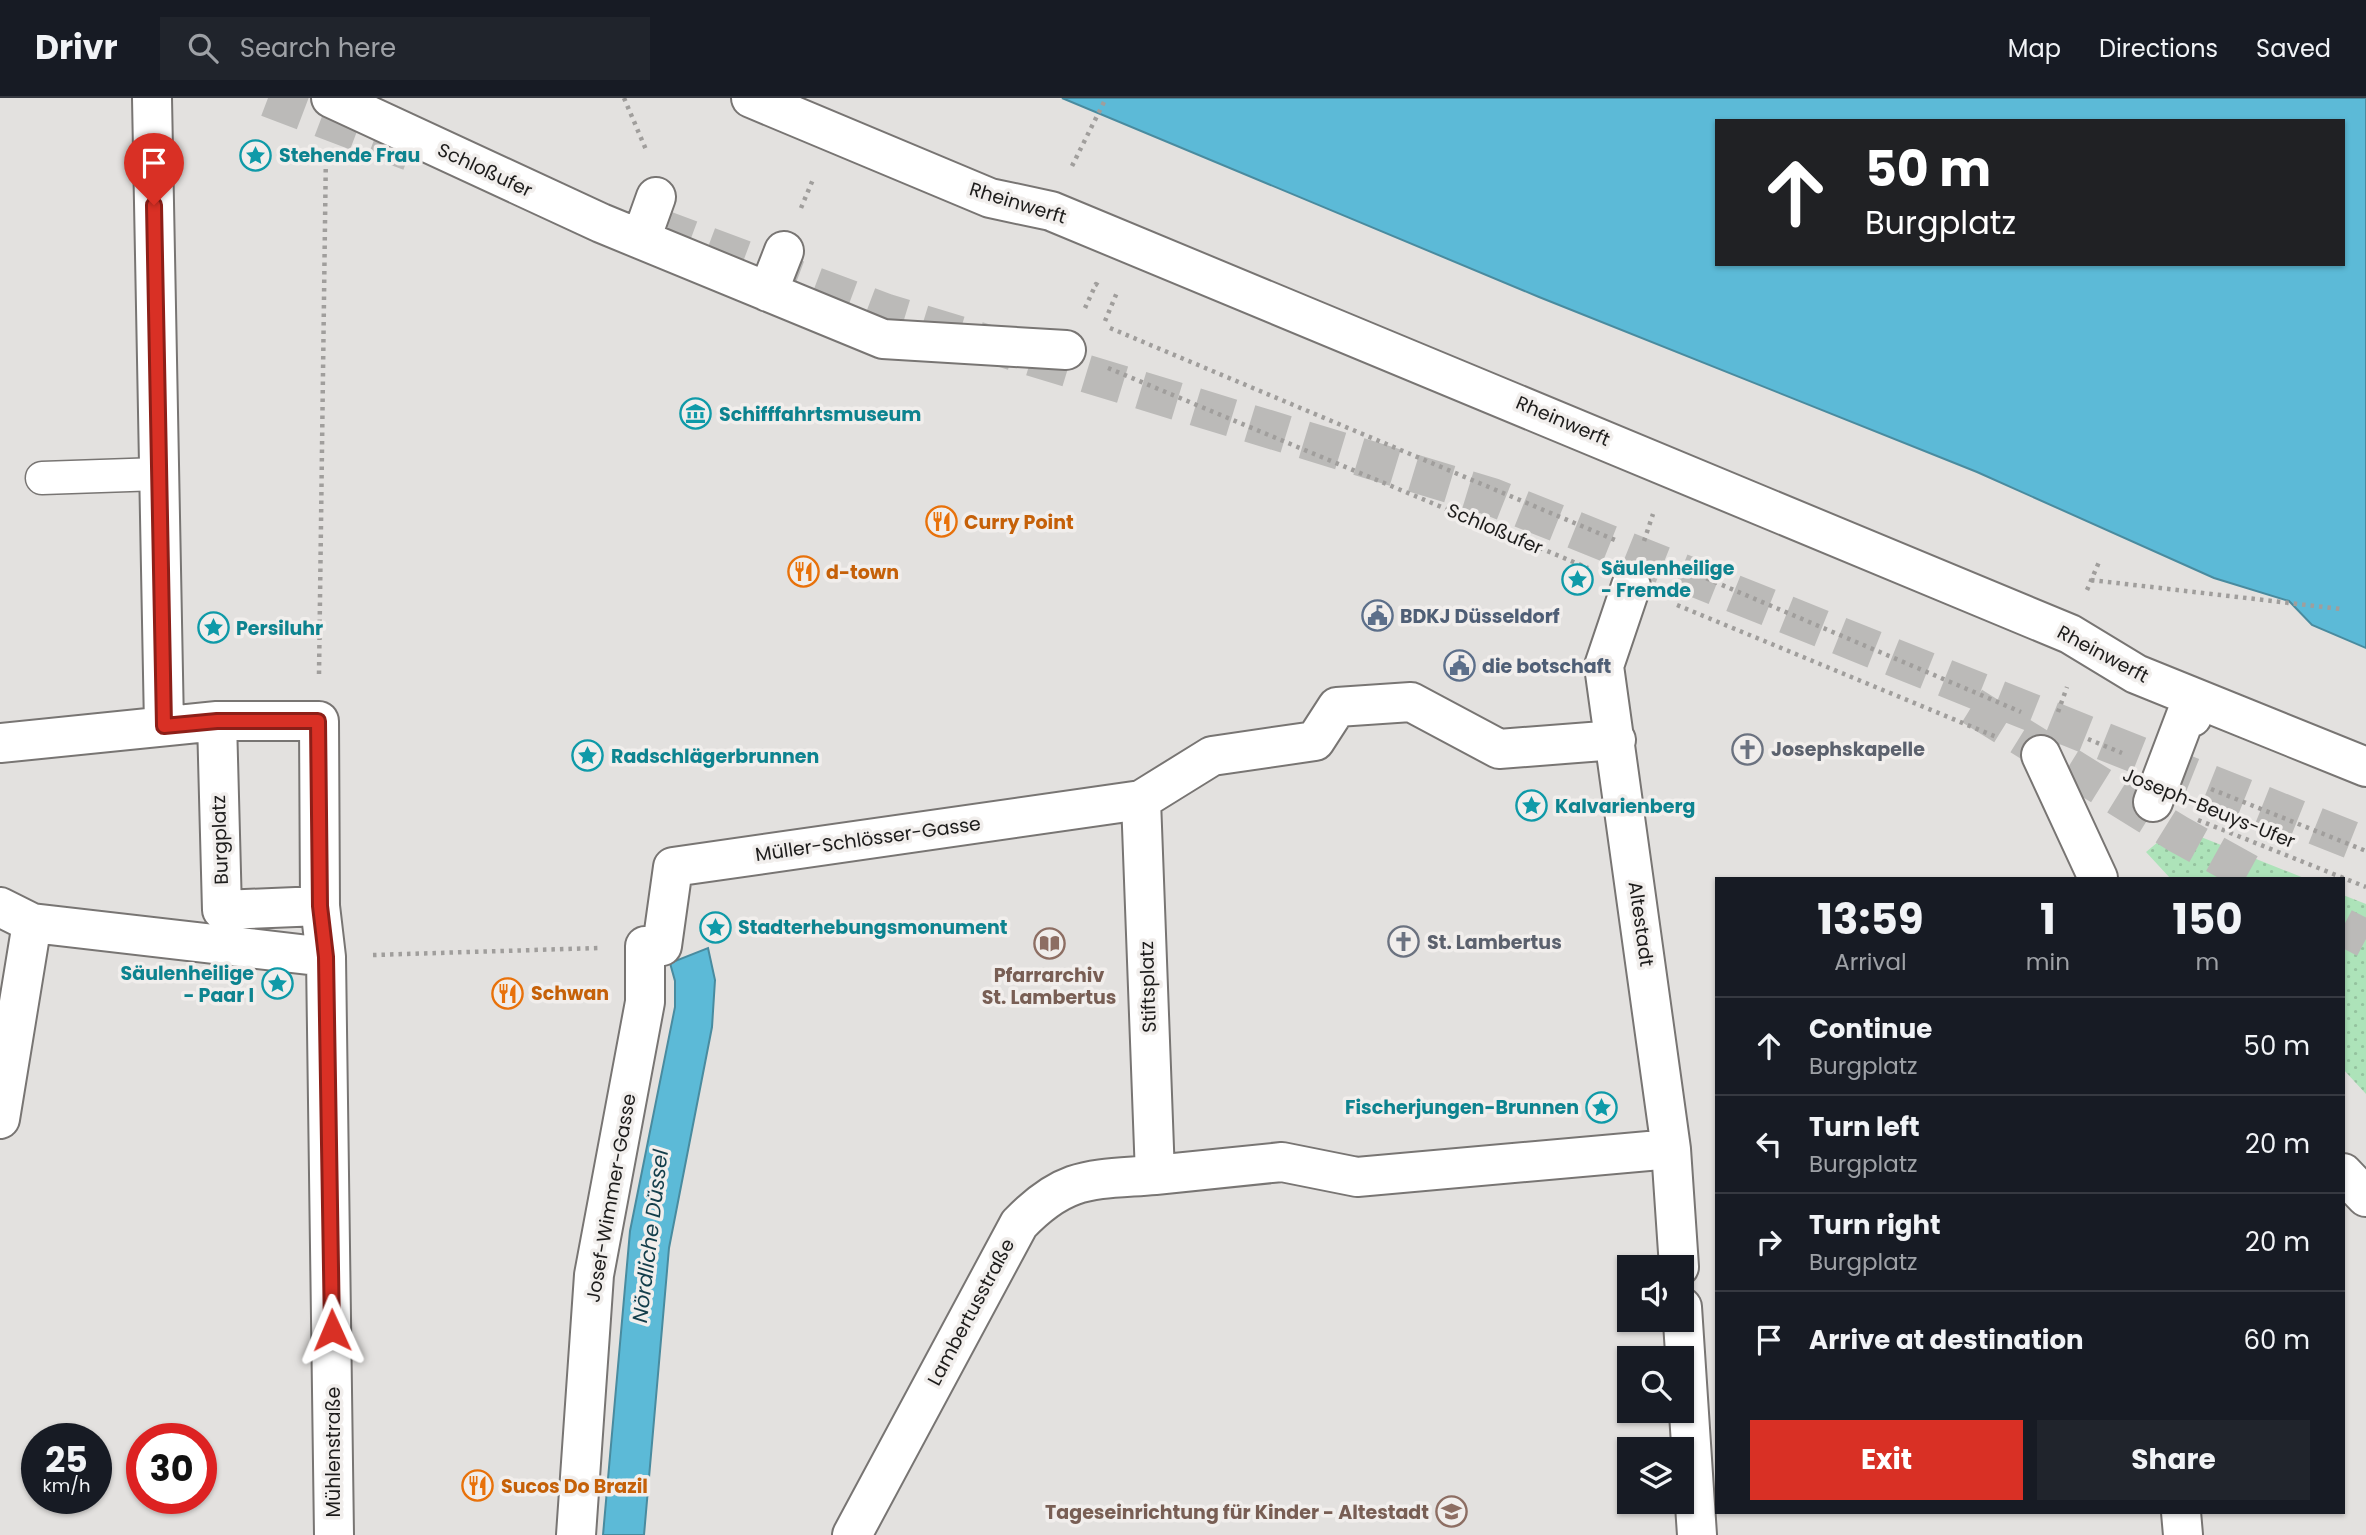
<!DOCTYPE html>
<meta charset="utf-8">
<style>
:root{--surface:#171b24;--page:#20242c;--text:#f1f3f6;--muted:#9ea1a6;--line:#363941;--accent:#d93025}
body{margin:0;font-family:Poppins,sans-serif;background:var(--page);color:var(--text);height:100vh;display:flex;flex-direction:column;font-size:26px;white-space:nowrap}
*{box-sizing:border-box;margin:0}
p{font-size:23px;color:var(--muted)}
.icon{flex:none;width:38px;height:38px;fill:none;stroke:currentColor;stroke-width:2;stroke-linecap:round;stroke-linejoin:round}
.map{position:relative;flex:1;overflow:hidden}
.details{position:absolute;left:1715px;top:779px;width:630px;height:637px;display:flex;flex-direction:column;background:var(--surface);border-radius:0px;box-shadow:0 2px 5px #0004}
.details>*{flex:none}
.banner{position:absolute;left:1715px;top:21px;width:630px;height:147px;border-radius:0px;box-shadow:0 2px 5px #0004;background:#202124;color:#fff;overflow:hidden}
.tools{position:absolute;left:1617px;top:1157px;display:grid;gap:14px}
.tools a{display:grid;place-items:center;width:77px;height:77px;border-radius:0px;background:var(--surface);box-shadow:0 2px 5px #0004;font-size:35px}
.speed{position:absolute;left:21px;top:1325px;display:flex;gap:14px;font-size:35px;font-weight:700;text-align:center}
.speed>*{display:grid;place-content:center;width:91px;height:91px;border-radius:50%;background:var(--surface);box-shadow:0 2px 5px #0004;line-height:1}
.speed small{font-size:18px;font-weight:400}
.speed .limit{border:10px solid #d22;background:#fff;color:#111}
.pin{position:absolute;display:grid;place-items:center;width:60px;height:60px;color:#fff;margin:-72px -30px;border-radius:50% 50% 50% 0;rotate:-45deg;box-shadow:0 0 7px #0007}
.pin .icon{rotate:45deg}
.me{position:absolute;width:77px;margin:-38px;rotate:359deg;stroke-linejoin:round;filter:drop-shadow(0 0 5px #0008)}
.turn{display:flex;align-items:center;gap:24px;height:147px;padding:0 35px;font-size:32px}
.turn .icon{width:91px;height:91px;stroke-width:2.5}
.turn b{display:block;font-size:49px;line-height:60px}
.eta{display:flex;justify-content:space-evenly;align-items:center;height:119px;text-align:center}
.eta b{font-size:42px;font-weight:700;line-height:49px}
.primary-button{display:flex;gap:14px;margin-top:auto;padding:14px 35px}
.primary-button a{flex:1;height:80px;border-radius:0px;background:var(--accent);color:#fff;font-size:28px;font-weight:700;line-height:80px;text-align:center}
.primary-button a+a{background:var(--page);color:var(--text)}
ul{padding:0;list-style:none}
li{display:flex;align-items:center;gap:21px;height:98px;padding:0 35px;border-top:2px solid var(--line)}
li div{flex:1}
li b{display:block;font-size:26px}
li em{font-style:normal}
header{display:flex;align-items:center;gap:42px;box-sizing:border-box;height:98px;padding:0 35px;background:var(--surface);border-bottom:2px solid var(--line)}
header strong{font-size:33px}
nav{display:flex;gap:38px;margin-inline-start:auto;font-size:24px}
.search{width:490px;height:63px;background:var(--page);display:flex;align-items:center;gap:18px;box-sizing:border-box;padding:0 24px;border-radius:0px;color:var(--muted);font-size:26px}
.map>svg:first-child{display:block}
</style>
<header>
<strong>Drivr</strong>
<div class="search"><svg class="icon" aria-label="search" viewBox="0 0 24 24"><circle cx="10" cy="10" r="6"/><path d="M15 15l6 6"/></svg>Search here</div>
<nav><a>Map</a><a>Directions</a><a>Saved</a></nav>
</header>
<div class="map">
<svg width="2366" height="1437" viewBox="0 0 2366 1437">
<defs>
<pattern id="grass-dots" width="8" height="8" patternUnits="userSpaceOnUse" patternTransform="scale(1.75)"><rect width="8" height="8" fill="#ade3b9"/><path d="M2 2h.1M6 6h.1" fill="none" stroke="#94c29e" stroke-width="1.8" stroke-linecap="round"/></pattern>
</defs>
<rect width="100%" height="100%" fill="#e3e1df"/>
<path fill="url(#grass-dots)" d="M2176 729 2304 780H2170L2146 754Z
M2343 797 2366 806V996L2343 971Z"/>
<path fill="#5cbad7" stroke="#498b9f" stroke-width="2" fill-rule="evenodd" d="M1062 0H2366V550L2312 527 2289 503 2214 480 1977 374 1539 199ZM1717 23H2343V166H1717Z
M708 850 715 882 712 929 669 1150 644 1437H603L630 1133 675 909V883L670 865Z"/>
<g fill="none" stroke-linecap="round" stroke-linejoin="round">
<path stroke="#bbbab8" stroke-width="38" stroke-dasharray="38 19" stroke-linecap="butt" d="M268 0 413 55
M655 128 887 215 1492 399 2366 748
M1972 608 2178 736 2258 780
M2343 829 2366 841"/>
<defs>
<path id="lane" d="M42 380 159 376"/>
<path id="street" d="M152 0 164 628
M331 0 601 125 883 241 1066 252
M751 0 990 100 1051 113 2070 536 2136 576 2366 669
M641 141 656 99
M768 194 784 153
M1631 488 1604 568 1671 1051 1679 1169
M217 623 222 812 320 808
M0 645 217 623H319L320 808 326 859 334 1437
M2041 657 2098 780
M1141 702 1155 1077 1282 1064 1357 1079 1671 1051
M2153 704 2186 617 2192 619
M0 809 32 825 326 859
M662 848 673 769 1141 702 1212 658 1315 643 1337 609 1411 604 1499 651 1616 642
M0 1021 32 825
M2343 1075 2366 1099
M1682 1209 1697 1437
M2181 1414 2183 1437
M576 1437 594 1177 645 904V848
M852 1437 1019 1126C1066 1077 1092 1082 1155 1077"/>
</defs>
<use href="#lane" stroke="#787573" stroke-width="35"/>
<use href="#street" stroke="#787573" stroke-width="42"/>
<path stroke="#a09e9c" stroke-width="4.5" stroke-dasharray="3.5 5" stroke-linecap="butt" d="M624 0 647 54
M1072 68 1106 0
M801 110 814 79
M1085 210 1096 186 1099 188
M1105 223 1118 192
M1110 230 1615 442
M1108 270 1588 470
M1644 443 1653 416
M1675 467 2021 614
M2091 482 2341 511
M2087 492 2099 464
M1677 507 1999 640
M319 576 326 50
M2058 614 2067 589
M2088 641 2122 655
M2211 691 2366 753
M2198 722 2366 789
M373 857 598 850"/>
<use href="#lane" stroke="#fff" stroke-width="32"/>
<use href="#street" stroke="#fff" stroke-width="38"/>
</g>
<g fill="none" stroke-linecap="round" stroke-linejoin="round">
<defs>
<path id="route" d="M154 107 164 628 217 623H318L320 808 326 859 332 1232"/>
</defs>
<use href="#route" stroke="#8d1f18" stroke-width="18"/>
<use href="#route" stroke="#d93025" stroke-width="12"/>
</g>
<defs>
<symbol id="sight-ring" viewBox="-11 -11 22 22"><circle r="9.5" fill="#f1eeec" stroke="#0f9aa8" stroke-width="1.5"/><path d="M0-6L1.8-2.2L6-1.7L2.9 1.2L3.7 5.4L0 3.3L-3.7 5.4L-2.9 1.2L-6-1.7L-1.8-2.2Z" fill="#0f9aa8"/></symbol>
<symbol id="museum-ring" viewBox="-11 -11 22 22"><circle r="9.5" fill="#f1eeec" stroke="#0f9aa8" stroke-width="1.5"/><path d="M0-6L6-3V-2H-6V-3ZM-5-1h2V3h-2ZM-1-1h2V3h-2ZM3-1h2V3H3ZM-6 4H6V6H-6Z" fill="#0f9aa8"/></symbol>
<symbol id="restaurant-ring" viewBox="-11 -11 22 22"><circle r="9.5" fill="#f1eeec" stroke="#e8710a" stroke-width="1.5"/><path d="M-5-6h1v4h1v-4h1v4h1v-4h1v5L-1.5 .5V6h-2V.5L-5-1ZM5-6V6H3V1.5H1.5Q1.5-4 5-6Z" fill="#e8710a"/></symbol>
<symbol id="civic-ring" viewBox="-11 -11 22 22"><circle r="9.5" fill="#f1eeec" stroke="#5c6f8a" stroke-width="1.5"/><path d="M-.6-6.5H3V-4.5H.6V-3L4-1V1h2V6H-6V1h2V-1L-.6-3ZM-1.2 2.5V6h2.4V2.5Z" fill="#5c6f8a"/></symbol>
<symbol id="church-ring" viewBox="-11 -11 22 22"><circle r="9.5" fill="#f1eeec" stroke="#6b7280" stroke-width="1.5"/><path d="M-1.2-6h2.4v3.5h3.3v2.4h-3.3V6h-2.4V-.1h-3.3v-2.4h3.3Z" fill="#6b7280"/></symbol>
<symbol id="library-ring" viewBox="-11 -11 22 22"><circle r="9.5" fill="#f1eeec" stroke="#8d6e63" stroke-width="1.5"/><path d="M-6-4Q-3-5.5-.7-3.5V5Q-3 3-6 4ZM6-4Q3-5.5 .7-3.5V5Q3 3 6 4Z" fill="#8d6e63"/></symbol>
<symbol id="school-ring" viewBox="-11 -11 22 22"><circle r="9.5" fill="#f1eeec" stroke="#8d6e63" stroke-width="1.5"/><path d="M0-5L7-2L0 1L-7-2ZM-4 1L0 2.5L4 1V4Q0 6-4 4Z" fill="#8d6e63"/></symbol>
</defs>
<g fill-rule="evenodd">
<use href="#sight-ring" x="238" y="40" width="35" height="35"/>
<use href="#museum-ring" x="678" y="298" width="35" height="35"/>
<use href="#restaurant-ring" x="924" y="406" width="35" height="35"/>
<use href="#restaurant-ring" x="786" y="456" width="35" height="35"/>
<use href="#sight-ring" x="1560" y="464" width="35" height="35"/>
<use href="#civic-ring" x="1360" y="500" width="35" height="35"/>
<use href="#sight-ring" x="196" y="512" width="35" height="35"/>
<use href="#civic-ring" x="1442" y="550" width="35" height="35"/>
<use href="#church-ring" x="1730" y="634" width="35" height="35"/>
<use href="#sight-ring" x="570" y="640" width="35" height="35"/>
<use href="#sight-ring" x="1514" y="690" width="35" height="35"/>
<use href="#sight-ring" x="698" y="812" width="35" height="35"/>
<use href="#church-ring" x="1386" y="826" width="35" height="35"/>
<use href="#library-ring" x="1032" y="828" width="35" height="35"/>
<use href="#sight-ring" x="260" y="868" width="35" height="35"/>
<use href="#restaurant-ring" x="490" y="878" width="35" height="35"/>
<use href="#sight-ring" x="1584" y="992" width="35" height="35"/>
<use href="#restaurant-ring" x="460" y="1370" width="35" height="35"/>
<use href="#school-ring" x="1434" y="1396" width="35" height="35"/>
</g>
<g text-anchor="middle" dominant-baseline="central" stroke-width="7" stroke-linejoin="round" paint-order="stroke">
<g font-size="19" font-weight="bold" fill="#0d838f" stroke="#f1eeec" text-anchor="start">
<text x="279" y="57">Stehende Frau</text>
<text x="719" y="316">Schifffahrtsmuseum</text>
<text x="1601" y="470">Säulenheilige<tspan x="1601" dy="22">- Fremde</tspan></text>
<text x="236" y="530">Persiluhr</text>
<text x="611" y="658">Radschlägerbrunnen</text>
<text x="1555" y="708">Kalvarienberg</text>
<text x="738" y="829">Stadterhebungsmonument</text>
<text x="254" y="875" text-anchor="end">Säulenheilige<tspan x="254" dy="22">- Paar I</tspan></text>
<text x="1579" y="1009" text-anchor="end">Fischerjungen-Brunnen</text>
</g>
<g font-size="19" fill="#1d1c1b" stroke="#f1eeec">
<text transform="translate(485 72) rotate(25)">Schloßufer</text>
<text transform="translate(1018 105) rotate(17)">Rheinwerft</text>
<text transform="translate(1563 323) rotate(23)">Rheinwerft</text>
<text transform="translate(1495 431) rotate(23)">Schloßufer</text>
<text transform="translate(2103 556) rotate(28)">Rheinwerft</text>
<text transform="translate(2209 710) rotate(22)">Joseph-Beuys-Ufer</text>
<text transform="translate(868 741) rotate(-8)">Müller-Schlösser-Gasse</text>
<text transform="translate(220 742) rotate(-92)">Burgplatz</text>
<text transform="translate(1641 826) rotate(82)">Altestadt</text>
<text transform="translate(1148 889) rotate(-92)">Stiftsplatz</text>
<text transform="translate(611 1100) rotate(-80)">Josef-Wimmer-Gasse</text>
<text transform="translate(971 1214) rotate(-62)">Lambertusstraße</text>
<text transform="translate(333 1354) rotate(-90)">Mühlenstraße</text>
</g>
<g font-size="19" font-weight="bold" fill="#c56008" stroke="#f1eeec" text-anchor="start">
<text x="964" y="424">Curry Point</text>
<text x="826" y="474">d-town</text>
<text x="531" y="895">Schwan</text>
<text x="501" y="1388">Sucos Do Brazil</text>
</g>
<g font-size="19" font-weight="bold" fill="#4e5e75" stroke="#f1eeec" text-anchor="start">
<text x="1400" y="518">BDKJ Düsseldorf</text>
<text x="1482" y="568">die botschaft</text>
</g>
<g font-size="19" font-weight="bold" fill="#5b616d" stroke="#f1eeec" text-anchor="start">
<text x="1771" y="651">Josephskapelle</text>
<text x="1427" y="844">St. Lambertus</text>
</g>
<g font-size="19" font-weight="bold" fill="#785e54" stroke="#f1eeec">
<text x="1049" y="877">Pfarrarchiv<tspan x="1049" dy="22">St. Lambertus</tspan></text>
<text x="1429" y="1414" text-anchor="end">Tageseinrichtung für Kinder - Altestadt</text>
</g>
<g font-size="21" font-style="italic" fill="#123d4a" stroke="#f1eeec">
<text transform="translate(650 1138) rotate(-83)">Nördliche Düssel</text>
</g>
</g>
</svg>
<div class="tools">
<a><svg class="icon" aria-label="sound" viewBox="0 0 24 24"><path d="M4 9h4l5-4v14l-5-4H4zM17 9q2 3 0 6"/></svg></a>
<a><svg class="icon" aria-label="search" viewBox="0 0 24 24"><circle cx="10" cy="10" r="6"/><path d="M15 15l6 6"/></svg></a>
<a><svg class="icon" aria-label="layers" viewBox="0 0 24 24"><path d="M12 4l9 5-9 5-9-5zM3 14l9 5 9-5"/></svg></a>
</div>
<div class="speed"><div>25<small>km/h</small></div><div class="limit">30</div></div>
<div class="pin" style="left:154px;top:107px;background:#d93025"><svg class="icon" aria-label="arrive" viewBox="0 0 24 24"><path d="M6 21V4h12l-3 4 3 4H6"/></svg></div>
<svg class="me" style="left:332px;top:1232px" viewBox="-20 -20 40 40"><path d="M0-17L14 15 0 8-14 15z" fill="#d93025" stroke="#fff" stroke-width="4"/></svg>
<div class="banner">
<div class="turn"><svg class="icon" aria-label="ahead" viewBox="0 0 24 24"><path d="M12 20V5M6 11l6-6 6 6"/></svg><div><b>50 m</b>Burgplatz</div></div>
</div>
<section class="details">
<div class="eta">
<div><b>13:59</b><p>Arrival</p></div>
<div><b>1</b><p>min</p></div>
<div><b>150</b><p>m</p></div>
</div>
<ul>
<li><svg class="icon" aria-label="ahead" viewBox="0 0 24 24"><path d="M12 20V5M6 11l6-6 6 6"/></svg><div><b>Continue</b><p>Burgplatz</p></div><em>50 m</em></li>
<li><svg class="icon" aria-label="left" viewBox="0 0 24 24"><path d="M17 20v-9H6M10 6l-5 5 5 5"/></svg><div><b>Turn left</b><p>Burgplatz</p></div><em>20 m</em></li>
<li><svg class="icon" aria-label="right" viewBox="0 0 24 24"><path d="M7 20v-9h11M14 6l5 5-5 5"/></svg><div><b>Turn right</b><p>Burgplatz</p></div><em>20 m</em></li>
<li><svg class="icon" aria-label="arrive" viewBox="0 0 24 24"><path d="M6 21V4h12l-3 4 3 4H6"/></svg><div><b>Arrive at destination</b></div><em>60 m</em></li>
</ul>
<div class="primary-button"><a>Exit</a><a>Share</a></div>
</section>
</div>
